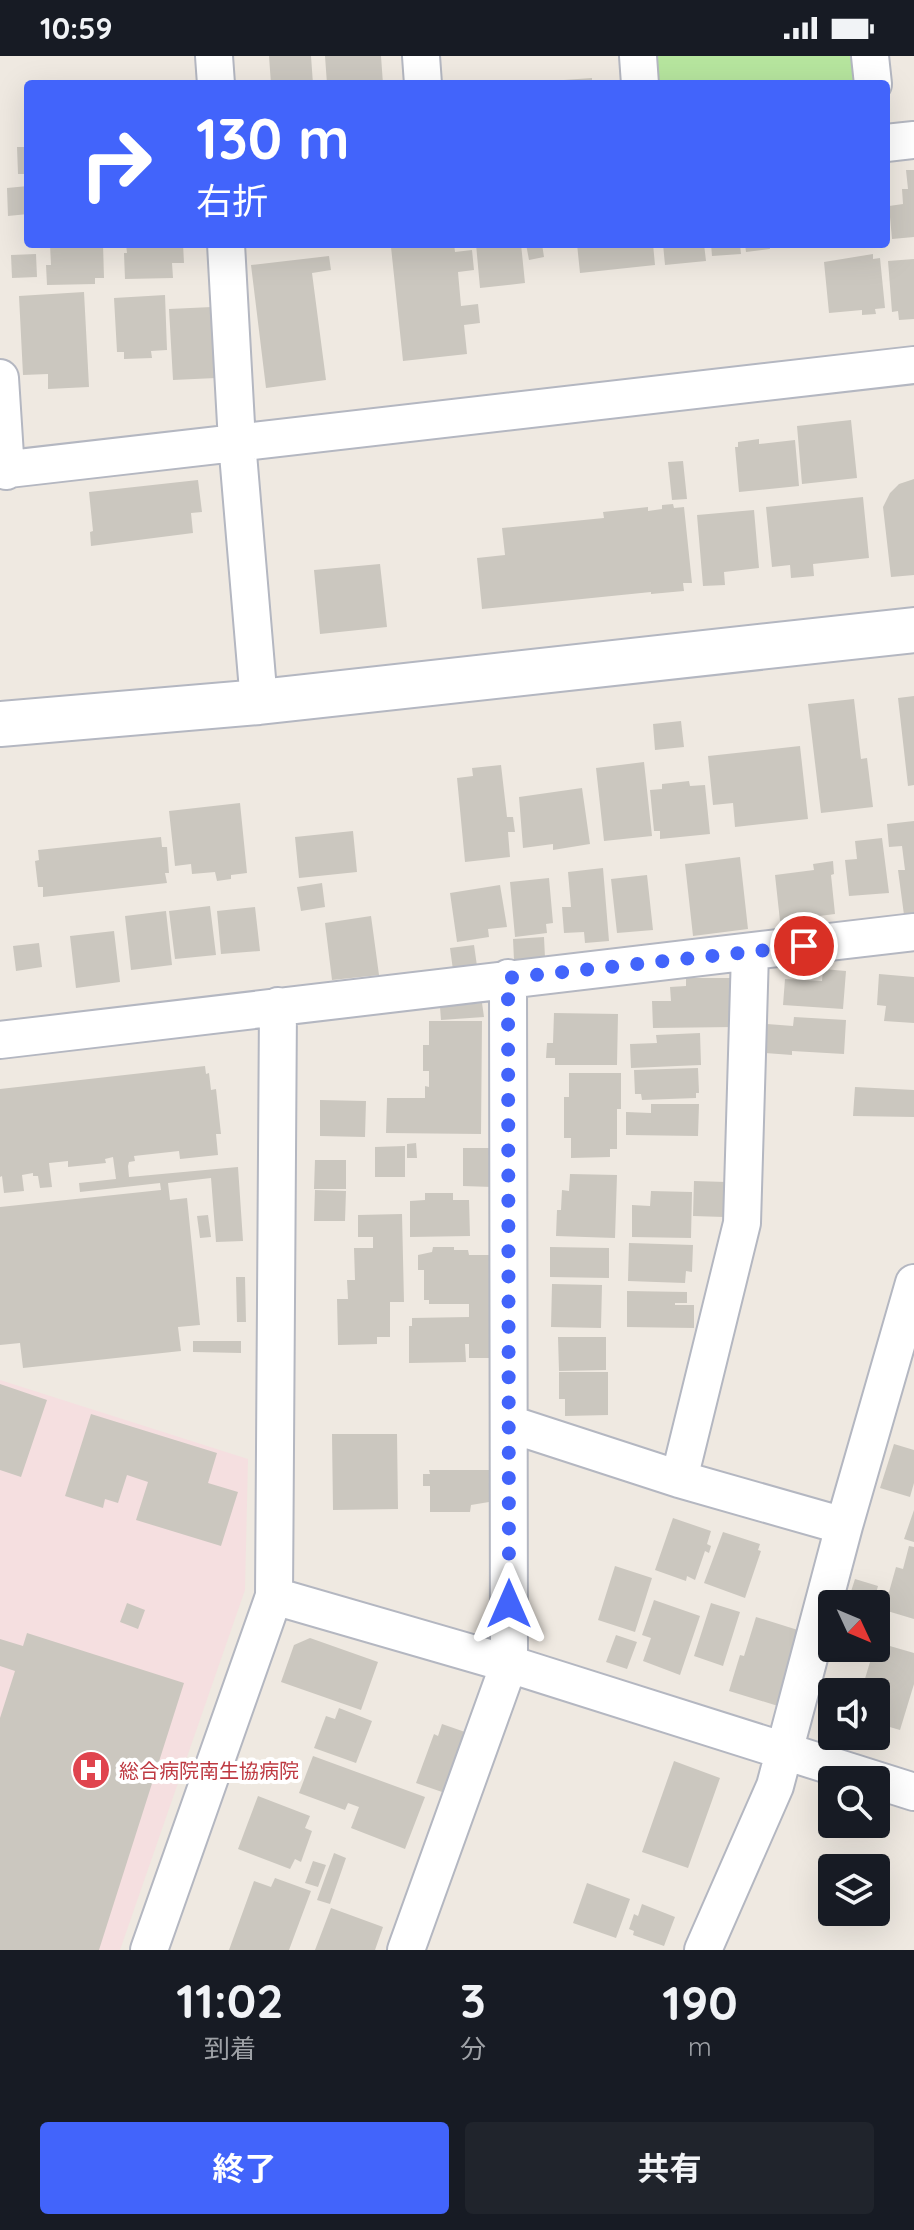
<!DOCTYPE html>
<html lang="ja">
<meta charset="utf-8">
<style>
:root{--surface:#171b24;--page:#20242c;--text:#f1f3f6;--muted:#9ea1a6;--accent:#4264fb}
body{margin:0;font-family:Quicksand,"Noto Sans JP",sans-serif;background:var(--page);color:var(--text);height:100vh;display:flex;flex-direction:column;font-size:30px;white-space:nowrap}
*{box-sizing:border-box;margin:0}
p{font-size:26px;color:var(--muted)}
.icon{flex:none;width:44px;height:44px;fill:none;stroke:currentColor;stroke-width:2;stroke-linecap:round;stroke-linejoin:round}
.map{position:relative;height:1894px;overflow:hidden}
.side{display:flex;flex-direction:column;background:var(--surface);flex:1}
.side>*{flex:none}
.top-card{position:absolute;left:24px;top:24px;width:866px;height:168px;border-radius:8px;box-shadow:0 8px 32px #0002;background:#4264fb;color:#fff;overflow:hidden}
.needle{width:52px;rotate:134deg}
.buttons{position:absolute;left:818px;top:1534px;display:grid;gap:16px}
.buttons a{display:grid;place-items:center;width:72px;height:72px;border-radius:8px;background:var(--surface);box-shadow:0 8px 32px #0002;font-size:40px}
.pin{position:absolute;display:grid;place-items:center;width:68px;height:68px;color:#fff;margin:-34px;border:4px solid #fff;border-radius:50%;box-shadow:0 2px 8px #0007}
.me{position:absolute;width:88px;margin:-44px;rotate:0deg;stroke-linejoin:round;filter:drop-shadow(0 0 6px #0008)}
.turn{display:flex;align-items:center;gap:28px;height:168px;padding:0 40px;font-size:36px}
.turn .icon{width:104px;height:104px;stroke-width:2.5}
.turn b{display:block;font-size:56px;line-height:68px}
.eta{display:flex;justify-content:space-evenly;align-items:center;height:136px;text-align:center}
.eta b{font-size:48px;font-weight:700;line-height:56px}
.cta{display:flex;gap:16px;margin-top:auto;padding:16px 40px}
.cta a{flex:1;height:92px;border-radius:8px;background:var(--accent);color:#fff;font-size:32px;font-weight:700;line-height:92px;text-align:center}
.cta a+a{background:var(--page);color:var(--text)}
.status{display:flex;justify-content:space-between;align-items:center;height:56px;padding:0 40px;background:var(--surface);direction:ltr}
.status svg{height:22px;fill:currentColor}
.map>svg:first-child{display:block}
</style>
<div class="status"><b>10:59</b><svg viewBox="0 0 49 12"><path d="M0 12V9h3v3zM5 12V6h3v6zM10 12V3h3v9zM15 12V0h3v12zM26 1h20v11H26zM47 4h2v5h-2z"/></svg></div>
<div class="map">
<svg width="914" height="1894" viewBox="0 0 914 1894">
<rect width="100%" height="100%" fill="#efe9e1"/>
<path fill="#f5dfe0" d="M0 1324 248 1403 245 1534 120 1894H0Z"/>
<path fill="#b6e59e" d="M652 0H853L857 28H654Z"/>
<path fill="#cbc7bf" d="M269 0H311L313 28H271Z
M325 0H381L383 28H327Z
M592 22V28H536V26Z
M17 91H28V118H18Z
M906 114H914V181L892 183 889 150 903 148 902 133H908Z
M28 130V158L8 160 7 132Z
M50 188H103L104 222H95V228L47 229 46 209H51Z
M126 188H183L184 207H172L173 222 125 223 124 197H127Z
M416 188H454L455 196 472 194 474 214 458 216 461 250 478 248 480 267 464 269 467 298 403 305 391 191Z
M476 188H521L525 227 480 232Z
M526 188H542L544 201 529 204Z
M577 188H653L655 209 580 217Z
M663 188H704L706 205 665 209Z
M711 188H740L741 198 712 200Z
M745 188H769L770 193 746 196Z
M774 188H799L800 190 774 192Z
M36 198 37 221 12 222 11 199Z
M873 198V203L880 202 885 252 875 253 876 258 862 259V254L829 257 824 206Z
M329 200 331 214 312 217 326 324 266 332 251 209Z
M914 203V263L899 264 898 255 892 256 888 205Z
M84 236 89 331 48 333V318L23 319 19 240Z
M165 239 167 294 151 295 152 302 124 303V296H117L114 242Z
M212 251 216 322 173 324 169 253Z
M851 364 857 422 802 428 797 370Z
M759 383V388L795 384 799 430 739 436 735 391H738V386Z
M683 405 687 443 672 444 668 406Z
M914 423V519L891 521 883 451 890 437 899 428Z
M198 424 202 456 191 457 193 477 91 490 90 476 93 475 89 436Z
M863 441 869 502 813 508 814 520 791 522 790 509 772 511 766 451Z
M673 448 674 452 684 451 692 527H683L684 535 651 538V536L482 553 477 502 505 499 502 472 604 462 603 456 648 451V455L662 453V449Z
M754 454 759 512 724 516 725 529 703 530 697 459Z
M380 508 387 571 320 578 314 514Z
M914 640V729L908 730 898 642Z
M854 643 861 703 867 702 873 751 821 757 808 648Z
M681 665 684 691 655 694 653 668Z
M800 690 808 763 735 771 733 747 713 749 708 700Z
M644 706 652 780 604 785 596 712Z
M501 709 507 761H513L515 776H508L510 801 465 806 457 722 473 720 472 712Z
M689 725 690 730 705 729 710 778 660 783V775H654L650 734 662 733V728Z
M582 732 590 788 553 794V788L523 792 519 741Z
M240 747 247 817 231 819V823L217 825 215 816 192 818 191 808 175 810 169 755Z
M914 765V858L904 859 898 814H905L902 790 889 791 887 768Z
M353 775 357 816 299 822 295 781Z
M161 781 162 791H167L169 817H165L167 827 43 841V831H38L35 805 39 804 38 794Z
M882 782 889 837 849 840 845 804 857 803 855 785Z
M740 801 748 873 693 880 685 808Z
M833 805 834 818 831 819 835 858 780 865 775 819 814 814 813 808Z
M603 812 609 885 585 887 584 876 564 877 562 851H571L568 816Z
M647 819 653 874 617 877 611 823Z
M549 822 553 867 546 868 547 877 515 881 510 826Z
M322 827 325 851 301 855 297 831Z
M500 829 507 871 488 873 489 881 457 886 450 837Z
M210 850 216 899 175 903 169 855Z
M255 851 260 895 221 898 217 855Z
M166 855 172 909 131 914 125 860Z
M371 860 379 919 332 924 325 867Z
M114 875 120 926 76 932 70 880Z
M544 881 545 902 514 904 513 883Z
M39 887 42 911 16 915 13 890Z
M474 889 477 910 453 914 450 892Z
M823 913 846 915 843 953 783 949 785 923 822 925Z
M879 918 914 921V967L884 965 886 950 877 949Z
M686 922H733L734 971 653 972 652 945H671L670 931 686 930Z
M482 947 484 961 441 964 440 951Z
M554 957 618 958 617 1009H555V1002H546L547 987H553Z
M794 961 846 964 844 998 792 995V999L765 997 767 968 793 970Z
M429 965H482L481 1078 386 1077 387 1042H425V1030L429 1031V1015H423V989H429Z
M700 977 701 1009 631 1012 630 988 657 987 656 979Z
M205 1010 206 1018 209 1017 211 1034 216 1033 221 1078H216L218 1099 180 1103 179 1095 134 1100 135 1105 129 1106 128 1110 129 1121 238 1111 243 1185 216 1186 211 1122 168 1127 170 1144 187 1142 200 1269 178 1271 181 1295 23 1312 20 1287 0 1289V1151L161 1134 160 1127 80 1136 79 1127 116 1123 113 1101 105 1103 106 1107 68 1111V1105L49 1107 52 1131 40 1132 38 1120H33V1117L22 1119 24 1135 4 1137 2 1120 0 1121V1033Z
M698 1012 699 1037H696V1042L642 1044 641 1038H635L634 1014Z
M569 1017H621V1053H617V1093H610V1101L571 1102V1082H564V1041H569Z
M855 1031 914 1034V1061L853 1060Z
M320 1044 366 1045 365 1081 320 1080Z
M651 1048H699L698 1080 626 1079V1056L651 1057Z
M416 1087 417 1102H407V1088Z
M405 1090V1121H375V1091Z
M463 1092H493L492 1131 463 1130Z
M315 1104H346V1133H314Z
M570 1118 617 1119 615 1182 556 1180 557 1154H561L562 1134 569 1135Z
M694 1125 726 1126 724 1161 693 1160Z
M315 1134 346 1135 345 1165H314Z
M651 1135 692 1136 691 1182 632 1181V1149L650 1150Z
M425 1137H453V1144H469L470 1180 410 1181V1145L425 1144Z
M402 1158 404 1246H390V1281H377V1288L338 1289 337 1243H348L347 1224H355L354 1192H373V1181H358V1159Z
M208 1159 211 1181 200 1182 197 1160Z
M629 1187 693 1189 692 1216 686 1215 685 1227 628 1225Z
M433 1191H454V1194H468L469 1199H493L494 1302H469V1288H465L466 1306 409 1307V1270H412V1262L469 1261V1248H429V1244H424V1214H418V1199L432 1196Z
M550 1191 609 1192V1222L550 1221Z
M236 1221H245L246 1266H237Z
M552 1228 602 1229 601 1272 551 1271Z
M627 1235 687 1236V1247H675V1249H694V1272L627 1271Z
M558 1281H606V1314L559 1315Z
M193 1285H241V1297L193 1296Z
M559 1316H608V1359L565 1360V1343H559Z
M0 1328 47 1344 21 1421 0 1414Z
M91 1358 217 1397 208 1427 238 1436 221 1490 136 1464 148 1426 127 1419 118 1447 105 1443 103 1452 65 1440Z
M332 1378H397L398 1453 333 1454Z
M894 1388 914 1394V1427L910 1441 880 1432Z
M429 1414H489V1446L471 1449 470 1456H430V1430H423V1418H430Z
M914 1454V1486L904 1483Z
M673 1462 711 1475 707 1488 711 1490 709 1497 705 1495 695 1524 687 1520 686 1525 655 1514Z
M723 1476 760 1488 758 1494 761 1495 745 1542 704 1527Z
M909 1490 914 1491V1563L884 1554 896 1511 903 1513Z
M615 1510 652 1522 635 1576 598 1564Z
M855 1523 878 1530 873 1548H847Z
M654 1544 700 1560 680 1619 643 1605 651 1582 642 1579Z
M127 1547 145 1554 138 1573 120 1566Z
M711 1547 740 1556 723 1610 694 1600Z
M756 1561 801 1575 778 1650 729 1635 740 1599 744 1600Z
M27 1577 184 1627 99 1894H0V1662L15 1615 0 1610V1583L23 1590Z
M616 1579 637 1586 627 1613 606 1606Z
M310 1582 378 1606 361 1654 281 1626 294 1589Z
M876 1586 914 1597V1628L900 1674 876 1667V1636H861Z
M339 1652 372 1665 356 1707 314 1692 326 1660 335 1663Z
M442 1668 465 1676 461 1687 463 1688 445 1737 416 1727 434 1678 438 1680Z
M313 1700 425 1741 405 1793 351 1772 359 1751 348 1747 345 1754 299 1737Z
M674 1705 720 1722 688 1812 642 1796Z
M258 1740 310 1760 305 1772 312 1775 301 1806 295 1803 290 1813 238 1793Z
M334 1797 346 1802 330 1848 317 1844Z
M313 1805 326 1809 318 1831 305 1827Z
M275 1822 311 1835 289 1894H229L254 1825 271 1831Z
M587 1827 630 1843 616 1882 573 1867Z
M642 1848 675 1861 664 1890 633 1879 634 1875 629 1873 634 1858 638 1860Z
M331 1852 383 1871 375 1894H315Z"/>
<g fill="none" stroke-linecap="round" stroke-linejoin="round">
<defs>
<path id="street" d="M214 0 216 28
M421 0 423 28
M638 0 640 28
M870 0 873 28
M886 87 914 84
M226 188 237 386 259 646
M0 322 6 415
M0 414 914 309
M0 984 914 876
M510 1368 679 1423 844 1470
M679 1423 742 1167 750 897
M274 1540 509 1608 914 1736
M149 1894 274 1540 278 950
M406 1894 509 1608 508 922
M703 1894 775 1730 844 1470 914 1227"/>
<path id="secondary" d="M0 668 259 646 914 574"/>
</defs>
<use href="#street" stroke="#b4b7c1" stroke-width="40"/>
<use href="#secondary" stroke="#b4b7c1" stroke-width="48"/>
<use href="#street" stroke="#fff" stroke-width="36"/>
<use href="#secondary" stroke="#fff" stroke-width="44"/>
</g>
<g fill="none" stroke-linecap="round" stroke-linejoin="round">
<path stroke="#4264fb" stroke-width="14" stroke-dasharray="0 25.2" d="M509 1548 508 922 804 890"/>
</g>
<defs>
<symbol id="hospital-disc" viewBox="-11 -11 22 22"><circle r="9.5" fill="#e0444e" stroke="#fff"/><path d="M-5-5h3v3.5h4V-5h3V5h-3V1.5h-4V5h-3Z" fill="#fff"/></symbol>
</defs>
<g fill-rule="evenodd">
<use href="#hospital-disc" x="69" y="1692" width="44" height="44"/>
</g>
<g text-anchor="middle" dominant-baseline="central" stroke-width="8" stroke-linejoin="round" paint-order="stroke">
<g font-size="20" fill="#be3a42" stroke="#fff" text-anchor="start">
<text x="119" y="1714">総合病院南生協病院</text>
</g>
</g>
</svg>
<div class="buttons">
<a><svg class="needle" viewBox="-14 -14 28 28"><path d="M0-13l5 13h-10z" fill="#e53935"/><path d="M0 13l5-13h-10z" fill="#9ea1a6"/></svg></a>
<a><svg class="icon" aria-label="sound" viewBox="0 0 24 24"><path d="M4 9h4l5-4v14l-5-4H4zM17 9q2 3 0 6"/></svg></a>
<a><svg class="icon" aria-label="search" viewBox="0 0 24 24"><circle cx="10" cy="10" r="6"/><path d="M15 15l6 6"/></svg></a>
<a><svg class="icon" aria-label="layers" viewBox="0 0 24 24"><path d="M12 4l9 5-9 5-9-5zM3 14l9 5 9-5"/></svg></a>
</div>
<div class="pin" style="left:804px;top:890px;background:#d93025"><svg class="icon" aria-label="arrive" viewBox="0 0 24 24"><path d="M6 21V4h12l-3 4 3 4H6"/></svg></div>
<svg class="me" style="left:509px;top:1548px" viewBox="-20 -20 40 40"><path d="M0-17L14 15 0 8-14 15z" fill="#4264fb" stroke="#fff" stroke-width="4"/></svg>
<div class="top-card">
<div class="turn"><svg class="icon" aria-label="right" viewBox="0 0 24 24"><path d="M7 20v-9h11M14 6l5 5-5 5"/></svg><div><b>130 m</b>右折</div></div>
</div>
</div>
<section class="side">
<div class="eta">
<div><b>11:02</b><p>到着</p></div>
<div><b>3</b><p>分</p></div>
<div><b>190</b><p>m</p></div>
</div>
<div class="cta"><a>終了</a><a>共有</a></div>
</section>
